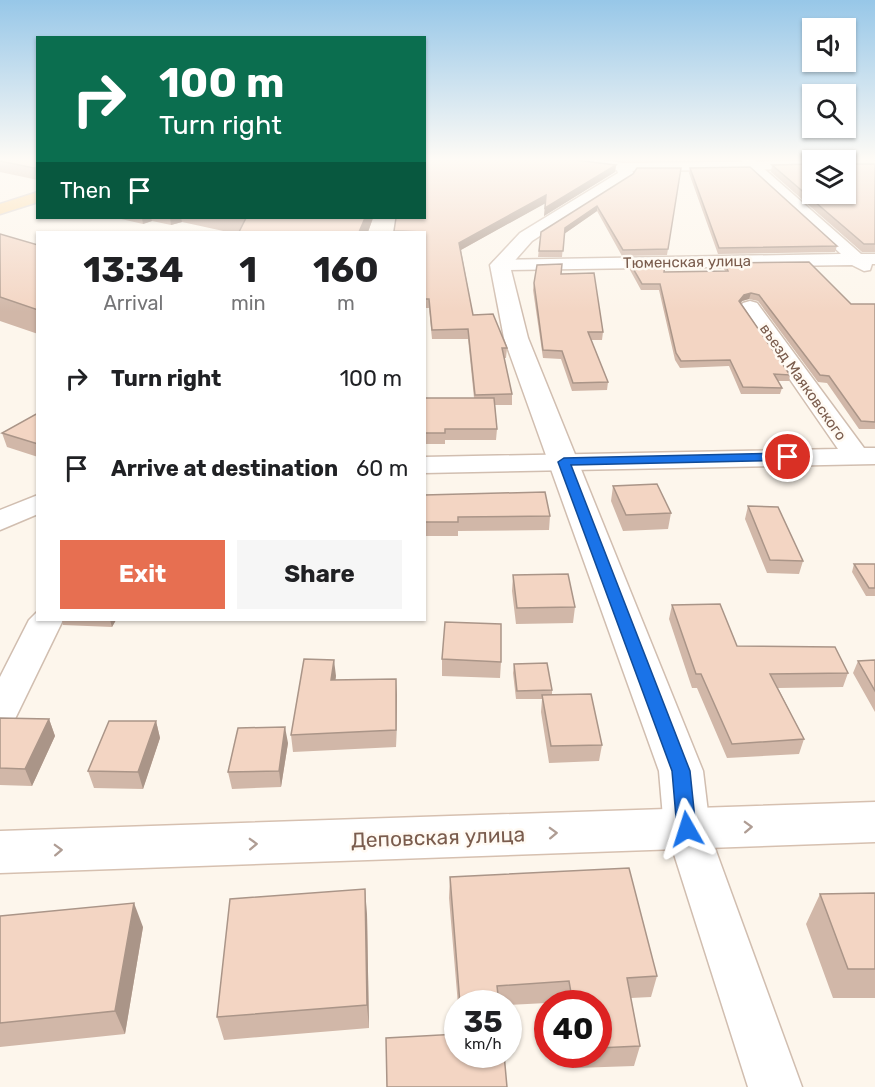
<!DOCTYPE html>
<meta charset="utf-8">
<style>
:root{--surface:#fff;--page:#f6f6f6;--text:#202124;--muted:#757577;--accent:#e76f51}
body{margin:0;font-family:Rubik,sans-serif;background:var(--page);color:var(--text);height:100vh;display:flex;flex-direction:column;font-size:22px;white-space:nowrap}
*{box-sizing:border-box;margin:0}
p{font-size:20px;color:var(--muted)}
.icon{flex:none;width:33px;height:33px;fill:none;stroke:currentColor;stroke-width:2;stroke-linecap:round;stroke-linejoin:round}
.map{position:relative;flex:1;overflow:hidden}
.side{position:absolute;left:36px;top:231px;width:390px;height:390px;display:flex;flex-direction:column;background:var(--surface);border-radius:0px;box-shadow:0 2px 4px #0004}
.side>*{flex:none}
.banner{position:absolute;left:36px;top:36px;width:390px;height:183px;border-radius:0px;box-shadow:0 2px 4px #0004;background:#0b6e4f;color:#fff;overflow:hidden}
.controls{position:absolute;left:802px;top:18px;display:grid;gap:12px}
.controls a{display:grid;place-items:center;width:54px;height:54px;border-radius:0px;background:var(--surface);box-shadow:0 2px 4px #0004;font-size:30px}
.speed{position:absolute;left:444px;top:990px;display:flex;gap:12px;font-size:30px;font-weight:700;text-align:center}
.speed>*{display:grid;place-content:center;width:78px;height:78px;border-radius:50%;background:var(--surface);box-shadow:0 2px 4px #0004;line-height:1}
.speed small{font-size:15px;font-weight:400}
.speed .limit{border:9px solid #d22;background:#fff;color:#111}
.pin{position:absolute;display:grid;place-items:center;width:51px;height:51px;color:#fff;margin:-26px;border:3px solid #fff;border-radius:50%;box-shadow:0 2px 6px #0007}
.me{position:absolute;width:66px;margin:-33px;rotate:354deg;stroke-linejoin:round;filter:drop-shadow(0 0 4px #0008)}
.turn{display:flex;align-items:center;gap:21px;height:126px;padding:0 24px;font-size:27px}
.turn .icon{width:78px;height:78px;stroke-width:2.5}
.turn b{display:block;font-size:42px;line-height:51px}
.then{display:flex;align-items:center;height:57px;padding:0 24px;background:#0003;gap:12px;font-size:22px}
.eta{display:flex;justify-content:space-evenly;align-items:center;height:102px;text-align:center}
.eta b{font-size:36px;font-weight:700;line-height:42px}
.action{display:flex;gap:12px;margin-top:auto;padding:12px 24px}
.action a{flex:1;height:69px;border-radius:0px;background:var(--accent);color:#fff;font-size:24px;font-weight:700;line-height:69px;text-align:center}
.action a+a{background:var(--page);color:var(--text)}
ul{padding:0;list-style:none}
li{display:flex;align-items:center;gap:18px;height:90px;padding:0 24px}
li div{flex:1}
li b{display:block;font-size:22px}
li em{font-style:normal}
.map>svg:first-child{display:block}
</style>
<div class="map">
<svg width="875" height="1087" viewBox="0 0 875 1087">
<rect width="100%" height="100%" fill="#fdf6ec"/>
<g fill="none" stroke-linecap="round" stroke-linejoin="round">
<defs>
<path id="minor" d="M740 160H754L861 254H875V264H872L870 270 864 271 852 265 500 270 494 269 491 265 494 261 500 260 841 254Z
M750 301 757 303 864 448H875V464L424 473V457L838 449 740 307 743 303Z
M38 495V514L0 530V510Z
M38 611V620H63L13 723 0 727V677L29 620Z
M687 811 702 816 708 829 802 1087H748L666 829 672 816Z"/>
<path id="tertiary" d="M623 163 628 164 634 174 631 177 532 241 510 266 528 338 703 771 710 829 704 843 687 849 670 843 664 829 659 771 504 338 490 265 520 233 618 173 616 167Z"/>
<path id="secondary" d="M566 160H603L623 163 813 161V169L623 171 573 164Z
M875 802V842L0 873V831Z"/>
<path id="primary" d="M38 192V202L0 214V204Z"/>
</defs>
<use href="#minor" stroke="#d1beb0" stroke-width="3"/>
<use href="#tertiary" stroke="#d1beb0" stroke-width="3"/>
<use href="#secondary" stroke="#d6c0b0" stroke-width="3"/>
<use href="#primary" stroke="#dad1cd" stroke-width="3"/>
<use href="#minor" fill="#fff" fill-rule="evenodd"/>
<use href="#tertiary" fill="#fff" fill-rule="evenodd"/>
<use href="#secondary" fill="#fff" fill-rule="evenodd"/>
<use href="#primary" fill="#fbd9a5" fill-rule="evenodd"/>
</g>
<path fill="#d1b7a8" d="M0 160H38V180L0 172Z
M617 160H682L623 161Z
M875 164V252H862L771 172 772 165Z
M616 165 615 172 544 216 545 203 461 250 473 315 507 348 506 358H504L512 394V405H495L497 429 496 440H445V444H424V398H474L468 339H432L429 308H424V232H394L396 218Z
M681 168 667 255 622 256 597 211 564 234 562 257H538L541 232Z
M690 168 837 246 835 252 718 254 689 173Z
M117 218H373L368 232H228L182 222 171 225 152 221 143 224Z
M0 234 38 245V334L0 321Z
M725 263 851 304H875V429H859L827 383 818 382 758 301 749 299 742 301 741 303 790 375 789 381H778L782 388 780 394H741L729 366 680 368 675 360 659 290H641L630 270 631 265 664 272 725 271 724 269Z
M561 274 603 332 602 340H591L608 382 607 390 572 391 561 359 543 358 533 290 534 283Z
M38 413V457L7 447 2 433Z
M613 486 671 513 668 529 623 531 611 501Z
M424 495 550 516 549 530 458 531V536H424Z
M748 506 803 561 799 574 767 573 745 519Z
M854 564H875V596H866L852 572Z
M513 575 575 607 573 623 516 624 512 591Z
M672 605 737 646 848 673 843 687 778 688 804 739 799 754 727 758 697 688H692L669 619Z
M62 620H116L112 627 63 625Z
M442 659 501 662 500 678 442 676Z
M875 660V712L853 673 858 661Z
M514 664 552 690V695L602 745 599 761 549 763 541 712 542 699H516L513 673Z
M336 676 335 680 397 695 396 747 293 752 291 735Z
M0 718 49 719 55 736 32 786 0 785Z
M156 721 160 738 143 789 94 788 88 771Z
M288 743 281 787 232 789 228 772Z
M450 877 657 976 651 997 631 998 640 1046 634 1066 575 1068 573 1054H598V1004H566V1002L508 1005V1004H458V1005L449 898Z
M875 893V998H833L806 924 820 894Z
M367 914 369 1028 224 1040 217 1017Z
M0 916 143 927 125 1034 0 1047Z"/>
<path fill="#aa9588" d="M616 165 615 172 544 216 545 208Z
M38 167V180H37L34 168Z
M546 195V203L459 251V243Z
M597 206V211L564 234 565 228Z
M142 218H151L152 221 143 224Z
M170 218H181L182 222 171 225Z
M365 218H373L368 232H359Z
M751 293 749 299 742 301 738 307 739 301 744 295Z
M110 620H116L112 627Z
M334 660 336 676 333 697 331 680Z
M396 679 397 695 396 747Z
M49 719 55 736 32 786 25 769Z
M156 721 160 738 143 789 138 772Z
M285 727 288 743 281 787 279 771Z
M365 889 367 914 369 1028 367 1005Z
M134 903 143 927 125 1034 115 1011Z"/>
<path fill="#f3d5c3" stroke="#aa9588" stroke-width="1.5" d="M0 160H38V167L34 168 0 161Z
M424 160H575L616 165 545 208 546 195 459 243 473 315 493 314 507 348H502L512 394 475 395 468 329 432 330 429 299H424V232L394 231 396 218H424Z
M846 163 848 164H875V244H864L772 165 813 164V194H846Z
M750 167 837 246 719 248 690 168Z
M637 168H681L668 249 623 250 597 206 565 228 563 251H539L541 232 633 174Z
M246 218H365L359 232H239Z
M0 234 38 245V310L0 297Z
M809 262 851 304H875V422L861 421 829 376 820 375 759 295 751 293 744 295 739 301 790 375 774 374 782 388 743 387 730 360 681 361 676 353 660 284H642L631 265 665 264 664 272 728 271 725 263Z
M562 264 561 274 594 273 603 332H588L608 382 573 383 562 351 543 350 534 283 537 265Z
M424 398H494L497 429H445V433H424Z
M38 413V444L2 433Z
M657 484 671 513 626 515 613 486Z
M545 492 550 516 458 517V522H424V495Z
M748 506 778 507 803 561 770 560Z
M854 564H875V588H869Z
M568 574 575 607 517 608 513 575Z
M720 604 737 646 835 647 848 673 770 674 804 739 732 744 701 674H696L672 605Z
M445 622 501 624V662L442 659Z
M304 659 334 660 331 680 396 679V730L291 735Z
M875 660V691L858 661Z
M547 663 552 690 517 691 514 664Z
M591 694 602 745 551 746 542 695Z
M0 718 49 719 25 769 0 768Z
M109 721H156L138 772 88 771Z
M285 727 279 771 228 772 238 728Z
M629 868 657 976 627 978 640 1046 598 1048V1004H573L569 981 497 986 499 1004H460L450 877Z
M365 889 367 1005 217 1017 230 899Z
M875 893V969H848L820 894Z
M134 903 115 1011 0 1023V916Z
M458 1034V1054H504L507 1087H387L386 1038Z"/>
<defs><path id="oneway-chevron" d="M-2-3.5L2.5 0L-2 3.5" fill="none" stroke-width="1.6" stroke-linecap="round" stroke-linejoin="round" transform="scale(1.5)"/></defs>
<g stroke="#af9d94">
<use href="#oneway-chevron" transform="translate(748 827) rotate(-2)"/>
<use href="#oneway-chevron" transform="translate(553 833) rotate(-2)"/>
<use href="#oneway-chevron" transform="translate(253 844) rotate(-2)"/>
<use href="#oneway-chevron" transform="translate(58 850) rotate(-2)"/>
</g>
<linearGradient id="sky" x2="0" y2="1"><stop stop-color="#97c7e8"/><stop offset="0.51" stop-color="#fefbf6"/><stop offset="1" stop-color="#fefbf6" stop-opacity="0"/></linearGradient>
<rect width="875" height="312" fill="url(#sky)"/>
<path fill="#1a73e8" stroke="#114b97" stroke-width="1.5" d="M788 453 792 455V460L571 465 690 771 696 829 694 835 687 837 680 835 677 829 672 771 558 462 564 458Z"/>
<g text-anchor="middle" dominant-baseline="central" stroke-width="5" stroke-linejoin="round" paint-order="stroke">
<g font-size="15" fill="#7a5c4d" stroke="#fffaf3">
<text transform="translate(687 262) rotate(-1)">Тюменская улица</text>
<text transform="translate(803 382) rotate(55)">въезд Маяковского</text>
</g>
<g font-size="21" fill="#7a5c4d" stroke="#fffaf3">
<text transform="translate(438 837) rotate(-2)">Деповская улица</text>
</g>
</g>
</svg>
<div class="controls">
<a><svg class="icon" aria-label="sound" viewBox="0 0 24 24"><path d="M4 9h4l5-4v14l-5-4H4zM17 9q2 3 0 6"/></svg></a>
<a><svg class="icon" aria-label="search" viewBox="0 0 24 24"><circle cx="10" cy="10" r="6"/><path d="M15 15l6 6"/></svg></a>
<a><svg class="icon" aria-label="layers" viewBox="0 0 24 24"><path d="M12 4l9 5-9 5-9-5zM3 14l9 5 9-5"/></svg></a>
</div>
<div class="speed"><div>35<small>km/h</small></div><div class="limit">40</div></div>
<div class="pin" style="left:788px;top:457px;background:#d93025"><svg class="icon" aria-label="arrive" viewBox="0 0 24 24"><path d="M6 21V4h12l-3 4 3 4H6"/></svg></div>
<svg class="me" style="left:687px;top:829px" viewBox="-20 -20 40 40"><path d="M0-17L14 15 0 8-14 15z" fill="#1a73e8" stroke="#fff" stroke-width="4"/></svg>
<div class="banner">
<div class="turn"><svg class="icon" aria-label="right" viewBox="0 0 24 24"><path d="M7 20v-9h11M14 6l5 5-5 5"/></svg><div><b>100 m</b>Turn right</div></div>
<div class="then">Then<svg class="icon" aria-label="arrive" viewBox="0 0 24 24"><path d="M6 21V4h12l-3 4 3 4H6"/></svg></div>
</div>
<section class="side">
<div class="eta">
<div><b>13:34</b><p>Arrival</p></div>
<div><b>1</b><p>min</p></div>
<div><b>160</b><p>m</p></div>
</div>
<ul>
<li><svg class="icon" aria-label="right" viewBox="0 0 24 24"><path d="M7 20v-9h11M14 6l5 5-5 5"/></svg><div><b>Turn right</b></div><em>100 m</em></li>
<li><svg class="icon" aria-label="arrive" viewBox="0 0 24 24"><path d="M6 21V4h12l-3 4 3 4H6"/></svg><div><b>Arrive at destination</b></div><em>60 m</em></li>
</ul>
<div class="action"><a>Exit</a><a>Share</a></div>
</section>
</div>
